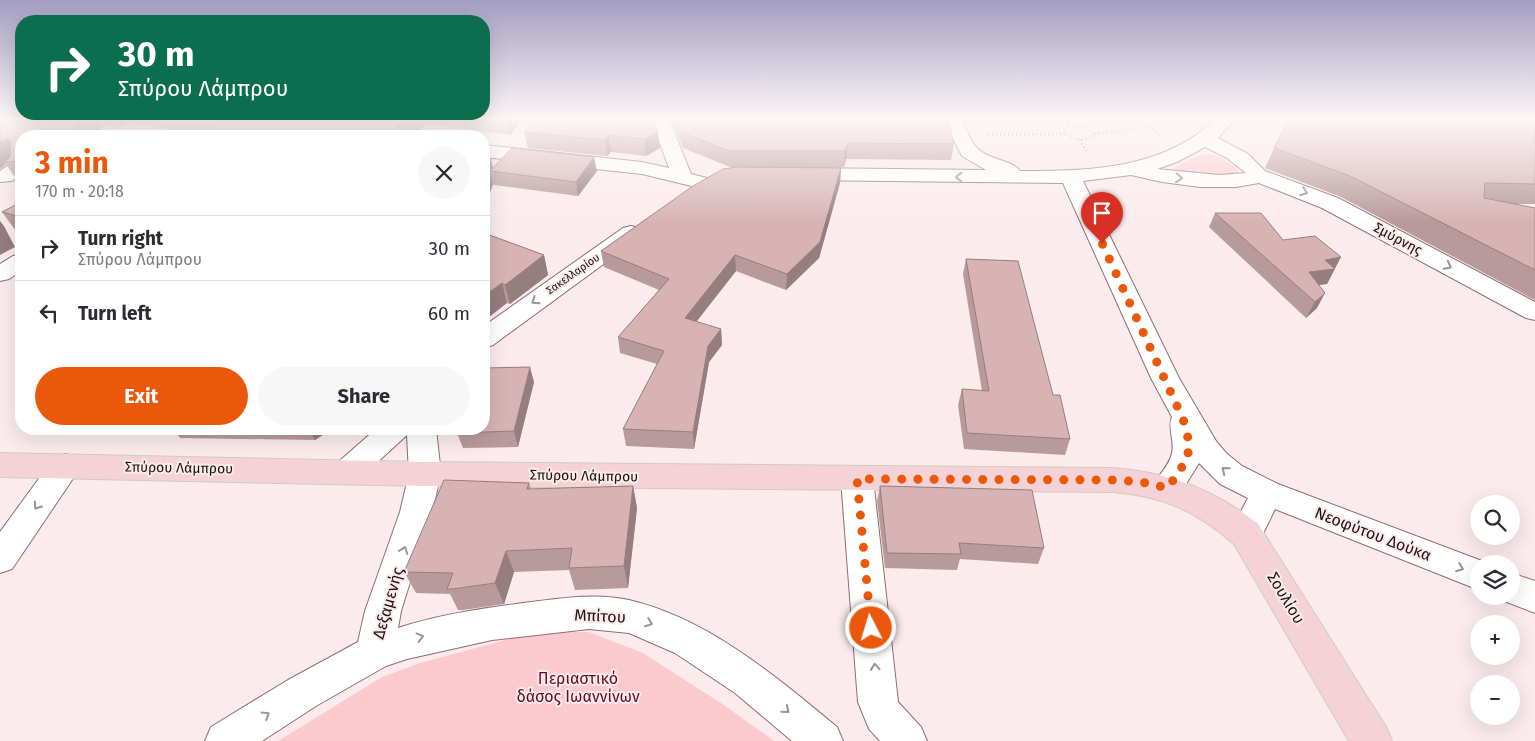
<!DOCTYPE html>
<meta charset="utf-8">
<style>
:root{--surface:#fff;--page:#f7f7f7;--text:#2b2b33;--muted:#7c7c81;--line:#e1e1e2;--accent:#ea580c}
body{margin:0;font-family:"Fira Sans",sans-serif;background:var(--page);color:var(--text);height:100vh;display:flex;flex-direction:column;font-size:19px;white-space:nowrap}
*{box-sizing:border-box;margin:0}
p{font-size:16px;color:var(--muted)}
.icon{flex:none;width:28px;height:28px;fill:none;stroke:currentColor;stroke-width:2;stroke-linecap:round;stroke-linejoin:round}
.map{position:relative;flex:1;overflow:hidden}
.sheet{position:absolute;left:15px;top:130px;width:475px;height:305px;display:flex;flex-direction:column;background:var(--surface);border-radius:20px;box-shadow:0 5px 20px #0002}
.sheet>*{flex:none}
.hud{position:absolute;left:15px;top:15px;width:475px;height:105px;border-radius:20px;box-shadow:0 5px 20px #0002;background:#0b6e4f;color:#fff;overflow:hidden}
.tools{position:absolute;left:1470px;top:495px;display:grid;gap:10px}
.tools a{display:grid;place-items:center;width:50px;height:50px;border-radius:50%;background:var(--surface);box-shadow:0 5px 20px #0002;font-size:25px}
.pin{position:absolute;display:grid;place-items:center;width:42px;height:42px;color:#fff;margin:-51px -21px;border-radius:50% 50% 50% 0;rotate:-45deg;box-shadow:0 0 5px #0007}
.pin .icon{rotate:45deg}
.me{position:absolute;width:55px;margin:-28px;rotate:355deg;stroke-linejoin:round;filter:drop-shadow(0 0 4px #0008)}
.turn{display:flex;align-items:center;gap:18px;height:105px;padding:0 20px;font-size:22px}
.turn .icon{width:65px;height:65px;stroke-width:2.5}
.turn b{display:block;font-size:35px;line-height:42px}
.round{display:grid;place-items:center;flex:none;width:52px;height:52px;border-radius:26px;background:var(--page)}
.overview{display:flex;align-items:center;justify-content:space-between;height:85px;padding:0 20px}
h1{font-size:30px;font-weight:700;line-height:38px;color:var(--accent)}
.cta{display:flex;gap:10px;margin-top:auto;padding:10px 20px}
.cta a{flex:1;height:58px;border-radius:30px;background:var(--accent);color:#fff;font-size:20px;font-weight:700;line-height:58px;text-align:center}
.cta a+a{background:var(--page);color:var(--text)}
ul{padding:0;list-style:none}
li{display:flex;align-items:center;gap:15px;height:65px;padding:0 20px;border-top:1px solid var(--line)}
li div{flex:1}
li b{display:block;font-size:19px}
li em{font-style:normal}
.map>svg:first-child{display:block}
</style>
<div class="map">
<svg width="1535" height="741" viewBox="0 0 1535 741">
<rect width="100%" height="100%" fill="#fbebec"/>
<path fill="#fccace" d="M1209 154C1220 156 1231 162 1238 170L1239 174 1231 177 1175 172V167L1200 155Z
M535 632H589L643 653 724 705 774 741H278L382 677 420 663Z"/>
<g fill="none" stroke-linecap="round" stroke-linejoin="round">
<defs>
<path id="minor" d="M651 119H669L691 174 711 179 714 183 711 187 704 189 642 174 484 157V145L642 162 669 168Z
M943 119H961C966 128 970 141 977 148 988 160 1013 160 1020 171 1087 171 1164 170 1215 119H1235L1218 138 1248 154 1265 171 1338 198 1535 302V320L1526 318 1322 208 1259 183 1236 187H1200L1162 182 1131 175 1083 181 1179 378 1216 441 1226 453 1242 466 1278 484 1490 564H1479V590L1275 509 1258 544 1246 548 1234 544 1229 534 1248 498 1220 484 1199 463 1178 497 1167 500 1156 497 1151 488C1157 477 1170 465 1172 453 1175 441 1167 427 1172 417L1151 378 1063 183 802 180 795 178 792 174 795 170 802 168 986 170 962 156ZM1205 147 1227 158 1246 173 1219 175 1157 169 1177 162Z
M21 159V175L12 181 0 182V171L14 161Z
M631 226 639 228 642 233 639 238 493 345 484 348V326L623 228Z
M21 254V271L9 279 0 281V264L13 256Z
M376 429H436L441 474 432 512 401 611 398 628C441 614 486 608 531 602 563 598 597 593 629 600 709 619 775 676 837 727L843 741H792L735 693 675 653 629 633 589 629 492 640 407 659 386 666 316 706 262 741H205L211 727 288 680 358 642 365 611 400 512 409 474 407 435 358 480 347 484 336 480 331 472 336 464Z
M65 454 76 458 80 466 76 474 12 569 0 573V532L54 458Z
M857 467 868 470 873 479 898 702 921 727 927 741H880L869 729 858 702 841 479 846 470Z
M1511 573 1535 581V613L1499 599 1497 596H1511Z"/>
<path id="major" d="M0 453 425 462 1113 468C1167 472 1216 490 1258 524L1386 727 1392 741H1349L1234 544C1196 511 1163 496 1113 492L425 486 0 477Z"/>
</defs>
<use href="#minor" stroke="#8e6d70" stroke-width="2"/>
<use href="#major" stroke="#cdcbcb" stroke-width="2"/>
<path stroke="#958788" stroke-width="2.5" stroke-dasharray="1 3" stroke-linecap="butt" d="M1028 119 1035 135
M1067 119 1071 126
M1140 119 1161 135
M1068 126 1088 127 1095 135C1085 143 1073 140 1064 132V129Z
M1095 134 1151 127
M988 135 1066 134
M1080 140 1087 152"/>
<use href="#minor" fill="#fff" fill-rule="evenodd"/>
<use href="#major" fill="#f5d2d5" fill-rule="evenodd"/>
</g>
<path fill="#b99a9c" d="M0 119H522L510 135 426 124 213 136 128 123 121 127 103 126 21 136V180H17L6 164 0 169Z
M653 119 660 148 646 156 611 152 607 156 528 148 524 132Z
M671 119H948L954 144 951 160 846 159 844 167H767L841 168 840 183 819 258 786 290 736 271 696 322 721 329 722 345 709 362 694 449 626 446 623 429 657 364 620 353 618 337 659 290 604 267 601 251 735 167H730L683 148Z
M1535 119V204H1513L1535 208V300L1339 196 1265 168 1274 148Z
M491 159 493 168 597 171 578 196 494 185 493 184 484 209Z
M21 202V232L16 231 2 212Z
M1215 213 1335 268 1327 284 1319 285 1317 308 1306 318 1209 227Z
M484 233 544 255 548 275 510 304 507 303Z
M966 259 1053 395 1070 439 1065 455 964 449 958 405 962 389 982 391 963 274Z
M534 382 518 447 463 448 457 433Z
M174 429H332L315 440 180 438Z
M529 483 531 489 633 486 637 508 628 588 575 590 569 570 514 572 504 604 463 610H458L450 594 416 593 404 572Z
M880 486 1044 548 1038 564 960 559 957 570 885 568 877 501Z"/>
<path fill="#967d7f" d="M82 119H99L103 126 93 136H64Z
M117 119H126L128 123 121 127Z
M406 119H424L426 124 412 136H387Z
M506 119H522L510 135Z
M658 132 660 148 646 156 644 139Z
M609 135 611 152 607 156 605 140Z
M8 139 20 157 4 162 6 164 0 169V142Z
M848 143 846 159 844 167 845 151Z
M594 157 597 171 578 196 576 182Z
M491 159 494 172 490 171 493 184 484 209V178Z
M841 168 840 183 819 258 786 290 787 274Z
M0 221 4 226 15 247 0 255Z
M544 255 548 275 510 304 505 285Z
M735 255 736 271 686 335 685 318Z
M1341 257 1327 284 1301 287 1309 272 1325 260Z
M502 283 507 303 484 321V296Z
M1325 293 1317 308 1306 318 1315 302Z
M721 329 722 345 709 362 694 449 693 432 708 346Z
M530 367 534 382 518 447 514 431Z
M309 429H332L315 440Z
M633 486 637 508 628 588 624 566Z
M506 551 514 572 504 604 495 583Z"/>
<path fill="#d7b3b5" stroke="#967d7f" d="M0 119 63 120 82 119 64 136H21V161L4 162 10 157 11 141 8 139 0 142Z
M211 119 360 120 361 119H406L387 136H212L236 123Z
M575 119H653L658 132 644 139 609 135 605 140 524 132 535 120 572 122Z
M676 119H948L954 144 848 143 845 151H729L681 132Z
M1289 119H1535V184L1485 183 1484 198 1535 208V270L1350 176 1274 148Z
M512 148 594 157 576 182 490 171Z
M491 159 484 178V165Z
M737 167 841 168 820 242 787 274 735 255 685 318 721 329 708 346 693 432 623 429 664 351 618 337 669 279 601 251 693 186 723 169Z
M21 202V217L2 212Z
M1215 213H1261L1283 240 1315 236 1341 257 1325 260 1335 269 1309 272 1325 293 1315 302Z
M484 233 544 255 513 279 505 285 502 283 484 296Z
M966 259 1018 261 1053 395H1060L1070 439 967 433 962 389 989 391Z
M530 367 514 431 457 433 458 429H484V368Z
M444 480 529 483 527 489 633 486 624 566 569 568 572 548 506 551 495 583 453 589H447L453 573 404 572Z
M880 486 1032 490 1044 548 959 543 961 554 887 553Z"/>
<defs><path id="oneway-chevron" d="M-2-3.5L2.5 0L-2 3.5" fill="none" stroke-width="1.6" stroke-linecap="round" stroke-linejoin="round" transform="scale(1.25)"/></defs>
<g stroke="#999494">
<use href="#oneway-chevron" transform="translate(959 177) rotate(-179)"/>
<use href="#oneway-chevron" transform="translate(1179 178) rotate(5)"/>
<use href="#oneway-chevron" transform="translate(1304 192) rotate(20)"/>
<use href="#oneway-chevron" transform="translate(1448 266) rotate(28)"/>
<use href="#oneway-chevron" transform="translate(535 301) rotate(145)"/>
<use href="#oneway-chevron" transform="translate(1225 470) rotate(-141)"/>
<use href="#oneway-chevron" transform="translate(37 506) rotate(125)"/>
<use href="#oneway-chevron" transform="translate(404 550) rotate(-70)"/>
<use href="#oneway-chevron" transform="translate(1460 568) rotate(21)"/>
<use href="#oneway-chevron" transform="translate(649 623) rotate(21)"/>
<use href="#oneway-chevron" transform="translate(420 637) rotate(-15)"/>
<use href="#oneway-chevron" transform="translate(875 667) rotate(-95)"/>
<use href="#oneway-chevron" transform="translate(786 710) rotate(39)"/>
<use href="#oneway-chevron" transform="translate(266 715) rotate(-32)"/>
</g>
<linearGradient id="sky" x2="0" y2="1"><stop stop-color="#a49ec2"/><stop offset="0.53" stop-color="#fdf6f6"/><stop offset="1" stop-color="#fdf6f6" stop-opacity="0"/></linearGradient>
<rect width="1535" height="223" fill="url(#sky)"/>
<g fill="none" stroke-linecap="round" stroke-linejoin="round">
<path stroke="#ea580c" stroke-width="9" stroke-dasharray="0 16.2" d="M871 628 857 479 1113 480 1141 482 1168 488C1187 458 1195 457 1183 419L1102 243"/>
</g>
<g text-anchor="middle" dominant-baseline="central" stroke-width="4" stroke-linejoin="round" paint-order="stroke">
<g font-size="11" fill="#1d1112" stroke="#fbebec">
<text transform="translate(573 274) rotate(-35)">Σακελλαρίου</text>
</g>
<g font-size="14" fill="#1d1112" stroke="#fbebec">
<text transform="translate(1398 239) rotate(28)">Σμύρνης</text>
<text transform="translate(179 468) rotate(1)">Σπύρου Λάμπρου</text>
<text transform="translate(584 476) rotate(1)">Σπύρου Λάμπρου</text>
</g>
<g font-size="16" fill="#1d1112" stroke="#fbebec">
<text transform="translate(1373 534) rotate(21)">Νεοφύτου Δούκα</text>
<text transform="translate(1286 598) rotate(59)">Σουλίου</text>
<text transform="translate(388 603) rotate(-74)">Δεξαμενής</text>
<text transform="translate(600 616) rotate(3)">Μπίτου</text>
</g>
<g font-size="16" fill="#640922" stroke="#fbebec">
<text x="578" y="678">Περιαστικό<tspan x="578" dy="18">δάσος Ιωαννίνων</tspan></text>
</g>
</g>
</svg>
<div class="tools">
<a><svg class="icon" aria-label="search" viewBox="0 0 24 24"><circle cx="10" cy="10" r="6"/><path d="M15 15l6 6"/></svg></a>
<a><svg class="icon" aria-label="layers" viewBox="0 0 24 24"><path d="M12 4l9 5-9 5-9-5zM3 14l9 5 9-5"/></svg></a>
<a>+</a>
<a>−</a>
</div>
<div class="pin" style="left:1102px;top:243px;background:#d93025"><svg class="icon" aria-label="arrive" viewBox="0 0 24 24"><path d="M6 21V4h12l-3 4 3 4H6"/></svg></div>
<svg class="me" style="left:871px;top:628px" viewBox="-20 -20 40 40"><circle r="17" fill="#ea580c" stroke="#fff" stroke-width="3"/><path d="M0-11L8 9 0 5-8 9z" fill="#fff"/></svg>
<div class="hud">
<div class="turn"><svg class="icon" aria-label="right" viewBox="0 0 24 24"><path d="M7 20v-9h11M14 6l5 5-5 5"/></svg><div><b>30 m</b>Σπύρου Λάμπρου</div></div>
</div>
<section class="sheet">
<div class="overview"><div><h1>3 min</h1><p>170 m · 20:18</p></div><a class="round"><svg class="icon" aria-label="close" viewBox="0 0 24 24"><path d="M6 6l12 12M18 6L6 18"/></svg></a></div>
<ul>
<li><svg class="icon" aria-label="right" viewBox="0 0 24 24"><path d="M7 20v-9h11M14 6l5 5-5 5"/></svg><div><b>Turn right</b><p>Σπύρου Λάμπρου</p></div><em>30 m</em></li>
<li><svg class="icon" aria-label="left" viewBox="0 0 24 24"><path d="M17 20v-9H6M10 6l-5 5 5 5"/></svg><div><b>Turn left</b></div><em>60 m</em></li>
</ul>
<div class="cta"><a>Exit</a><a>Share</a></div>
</section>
</div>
